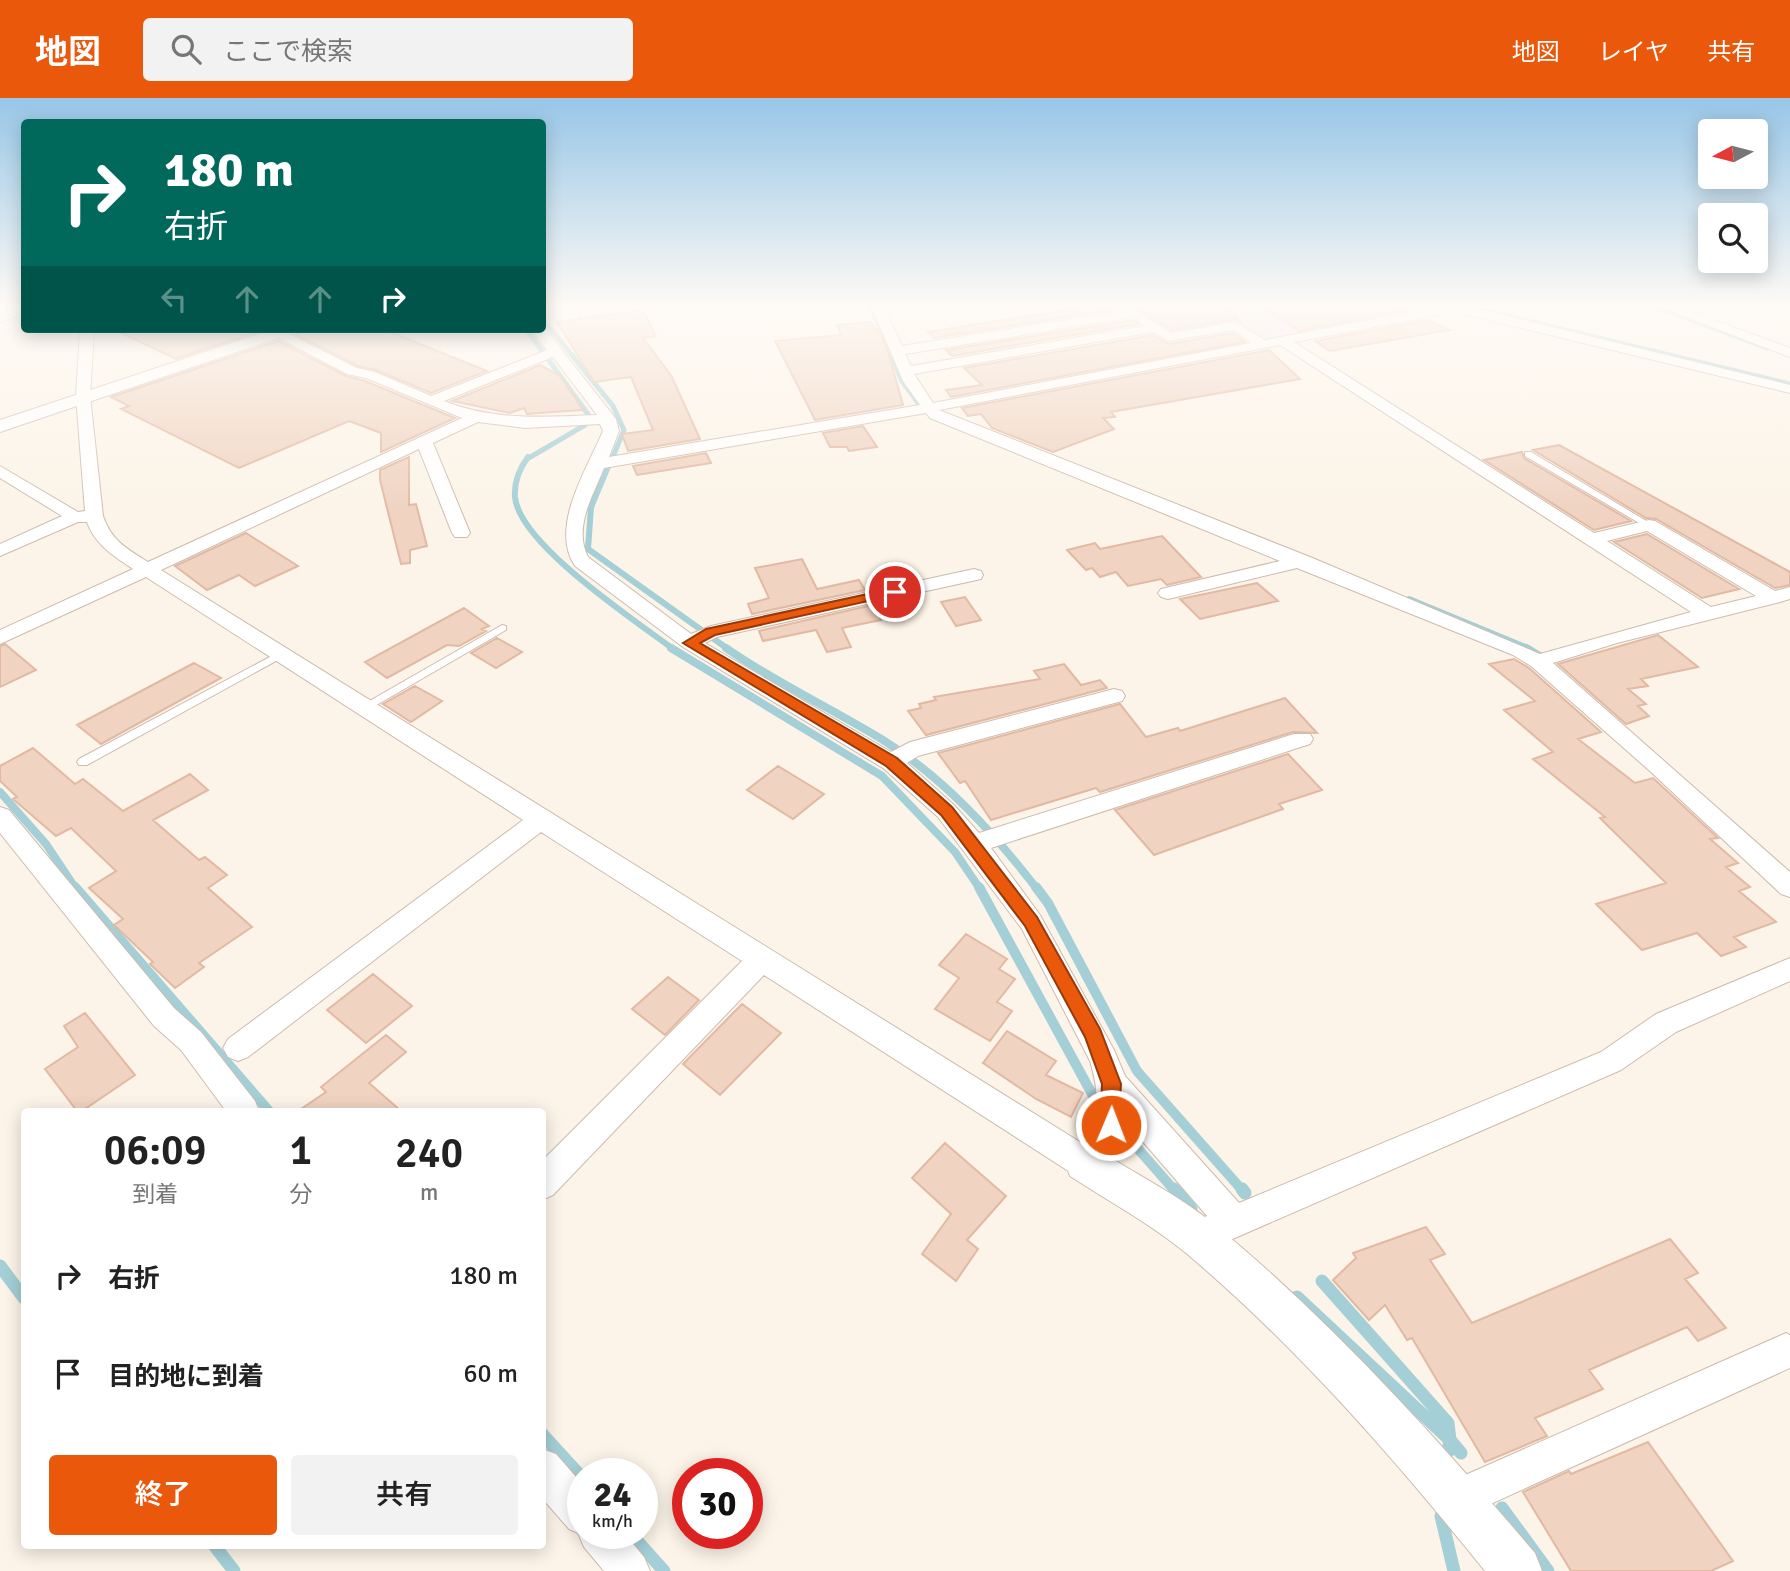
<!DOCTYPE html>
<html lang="ja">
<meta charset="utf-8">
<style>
:root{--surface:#fff;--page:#f2f2f2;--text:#222;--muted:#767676;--accent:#ea580c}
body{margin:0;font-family:Signika,"Noto Sans JP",sans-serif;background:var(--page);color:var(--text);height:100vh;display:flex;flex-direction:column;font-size:26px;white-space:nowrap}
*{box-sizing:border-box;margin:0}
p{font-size:23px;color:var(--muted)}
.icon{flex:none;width:38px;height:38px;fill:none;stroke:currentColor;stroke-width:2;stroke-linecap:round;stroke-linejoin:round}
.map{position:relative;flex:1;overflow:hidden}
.sheet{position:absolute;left:21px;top:1010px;width:525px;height:441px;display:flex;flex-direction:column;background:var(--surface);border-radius:7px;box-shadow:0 4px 18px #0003}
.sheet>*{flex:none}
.guide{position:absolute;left:21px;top:21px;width:525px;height:214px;border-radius:7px;box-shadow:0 4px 18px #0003;background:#00695c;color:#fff;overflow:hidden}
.needle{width:46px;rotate:263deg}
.controls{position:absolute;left:1698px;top:21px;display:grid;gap:14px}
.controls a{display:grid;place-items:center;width:70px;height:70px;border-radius:7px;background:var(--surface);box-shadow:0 4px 18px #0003;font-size:35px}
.speed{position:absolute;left:567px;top:1360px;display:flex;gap:14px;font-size:35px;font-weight:700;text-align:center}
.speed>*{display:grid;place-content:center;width:91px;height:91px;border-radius:50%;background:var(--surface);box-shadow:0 4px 18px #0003;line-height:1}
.speed small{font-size:18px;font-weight:400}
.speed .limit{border:10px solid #d22;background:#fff;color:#111}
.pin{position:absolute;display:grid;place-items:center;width:60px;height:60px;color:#fff;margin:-30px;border:4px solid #fff;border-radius:50%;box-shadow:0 2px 7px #0007}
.me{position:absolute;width:77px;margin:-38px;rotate:1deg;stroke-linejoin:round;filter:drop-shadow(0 0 5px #0008)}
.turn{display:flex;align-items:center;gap:24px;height:147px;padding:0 28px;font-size:32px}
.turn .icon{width:91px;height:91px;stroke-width:2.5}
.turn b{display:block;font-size:49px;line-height:60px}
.lanes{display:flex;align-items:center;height:66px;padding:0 28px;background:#0003;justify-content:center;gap:35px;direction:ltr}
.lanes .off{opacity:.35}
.eta{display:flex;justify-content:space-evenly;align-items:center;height:119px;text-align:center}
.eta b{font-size:42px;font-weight:600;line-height:49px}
.primary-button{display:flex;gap:14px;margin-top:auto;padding:14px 28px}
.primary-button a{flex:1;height:80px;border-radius:7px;background:var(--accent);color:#fff;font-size:28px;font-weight:600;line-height:80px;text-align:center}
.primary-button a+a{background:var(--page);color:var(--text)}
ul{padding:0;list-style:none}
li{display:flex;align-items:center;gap:21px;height:98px;padding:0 28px}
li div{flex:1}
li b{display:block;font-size:26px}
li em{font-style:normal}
header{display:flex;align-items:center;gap:42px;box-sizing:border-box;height:98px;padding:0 35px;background:var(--accent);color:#fff}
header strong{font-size:33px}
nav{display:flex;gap:38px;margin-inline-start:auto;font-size:24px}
.search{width:490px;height:63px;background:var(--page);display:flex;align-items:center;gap:18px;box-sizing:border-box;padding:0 24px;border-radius:7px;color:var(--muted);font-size:26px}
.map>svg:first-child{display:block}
</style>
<header>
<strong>地図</strong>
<div class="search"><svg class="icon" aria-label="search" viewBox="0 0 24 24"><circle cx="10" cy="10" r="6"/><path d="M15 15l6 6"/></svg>ここで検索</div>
<nav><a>地図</a><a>レイヤ</a><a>共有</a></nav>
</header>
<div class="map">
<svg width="1790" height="1473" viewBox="0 0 1790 1473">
<rect width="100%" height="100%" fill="#fcf4e8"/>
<path fill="#f1e5f8" d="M1132 209H1441L1264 243 1236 226 1171 237Z"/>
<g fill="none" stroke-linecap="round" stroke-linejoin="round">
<path stroke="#a4cfd6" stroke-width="5" d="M871 209 902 283 919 306
M1470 209 1790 286
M1657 209 1767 250
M542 220 613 308 624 332 612 361
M526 231 590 319 585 327 527 361"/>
<path stroke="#a4cfd6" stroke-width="6" d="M528 359C519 371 514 383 515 399 519 446 636 523 673 551
M612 359 591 409 588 451 728 551
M1409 501 1530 551"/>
<path stroke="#a4cfd6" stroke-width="8" d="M671 550 882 678 955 754 980 791
M726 550C776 585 831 610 883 642 944 680 994 735 1037 791
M1526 550 1543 560
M0 694 46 746 76 791"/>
<path stroke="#a4cfd6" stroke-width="10" d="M75 789 269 1013
M979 789 1092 996
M1036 789 1048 805 1137 973 1243 1093
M1125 1036 1175 1093"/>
<path stroke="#a4cfd6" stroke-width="13" d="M1174 1091 1191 1111
M1242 1091 1245 1095
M0 1168 24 1200
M1322 1183 1448 1325 1450 1342 1461 1355
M1297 1199 1450 1342 1448 1354
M542 1336 583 1381
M1502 1410 1548 1473
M1441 1418 1454 1473
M630 1435 664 1473
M214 1447 234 1473"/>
</g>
<path fill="#f0d3c1" stroke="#e2b9a2" stroke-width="2" d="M1086 209H1129L934 240 928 234Z
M1136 209H1226L1242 225 1235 221 1172 232Z
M1263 209H1399L1406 212 1299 233Z
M643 212 656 238 643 240 672 279 700 341 628 353 622 336 653 332 631 279 594 284 557 224Z
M1134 222 1138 226 952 258 946 252Z
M1427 222 1449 232 1330 253 1315 243Z
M871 224 875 232 879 231 888 254 903 307 815 322 775 243 841 237 837 227Z
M113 231H260V233L176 261Z
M301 231H383L487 273 431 295 376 272 358 268 296 237Z
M1232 235 1245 244 951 299 946 292 982 287 964 270 1153 237 1169 246Z
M278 243 346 278 365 283 455 320 381 354V335L349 323 239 370 121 311 129 308 111 299Z
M1269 252 1300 281 1111 314 1115 319 1103 320 1114 331 1053 354 992 330 981 316 968 318 962 310Z
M540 267 560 278 583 312 527 316 524 310 510 315 452 303Z
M863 328 877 349 849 353 847 349H830L823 335Z
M1559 347 1790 474V487L1775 490 1656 421 1646 420 1533 352Z
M1522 354 1524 360 1631 423 1594 432 1484 362Z
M706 355 711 365 637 377 633 368Z
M409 359V407L416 406 427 448 410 452V465L401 466 380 382V372Z
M246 435 298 468 255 488 239 477 207 492 175 468Z
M1647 436 1739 491 1702 500 1614 444Z
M1162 438 1201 479 1167 487 1161 481 1128 488 1116 474 1100 479 1092 470 1086 472 1067 452 1095 445 1100 451Z
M802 461 817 491 859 482 865 492 752 516 748 506 769 500 755 470Z
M1257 485 1278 503 1200 521 1180 501Z
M965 499 981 522 956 528 941 504Z
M873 507 881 522 842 530 851 549 827 554 816 532 763 543 759 533Z
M464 510 489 528 482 531 486 533 459 548 447 547 387 580 365 564Z
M1658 537 1698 569 1641 581 1648 588 1628 591 1646 606 1638 608 1649 618 1626 626 1558 566Z
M497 540 522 554 496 570 471 555Z
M5 546 36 572 0 589V548Z
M1514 561 1529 570 1601 634 1578 641 1635 685 1653 680 1718 740 1710 741 1738 765 1726 769 1750 789 1739 793 1776 824 1734 839 1746 849 1721 858 1697 835 1642 852 1596 806 1666 785 1600 720 1605 719 1533 661 1553 654 1504 612 1535 603 1489 566Z
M194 565 221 580 101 646 77 627Z
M1064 566 1081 587 1100 582 1107 590 926 637 908 613 921 610 919 606 936 602 934 599 1040 581 1034 573Z
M415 588 442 603 411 624 383 606Z
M1285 600 1317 635 1293 634 1100 694 1096 690 991 722 965 683 960 685 938 655 1120 606 1146 639 1178 630 1180 633Z
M33 650 75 686 83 681 123 713 190 676 208 692 153 722 199 762 205 759 227 777 208 790 252 829 199 865 204 869 175 890 150 866 153 864 114 827 123 821 89 790 116 773 71 730 56 738 13 701 17 699 0 683V668Z
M1288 656 1322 692 1279 706 1283 711 1154 757 1115 712Z
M778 668 824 696 793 721 747 692Z
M966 836 1007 861 999 871 1015 881 997 904 1012 913 990 943 935 911 959 880 939 867Z
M373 876 412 908 366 945 327 912Z
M668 879 699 902 665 937 632 911Z
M742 906 781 935 720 997 683 966Z
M85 915 135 977 82 1013H77L45 971 78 949 64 928Z
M1007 933 1056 963 1046 977 1083 995 1071 1019 1036 1001 983 965Z
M386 937 406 954 369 985 401 1013H298L326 994 321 989Z
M945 1045 1006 1098 967 1142 978 1151 956 1183 922 1156 951 1116 912 1080Z
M1426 1129 1445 1156 1430 1162 1472 1225 1670 1141 1698 1175 1685 1181 1726 1230 1698 1243 1687 1229 1589 1272 1603 1291 1535 1320 1547 1338 1485 1364 1412 1240 1407 1242 1385 1207 1369 1222 1333 1182 1356 1160 1353 1155Z
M1648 1344 1733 1463 1711 1473H1571L1523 1394 1569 1373 1571 1376Z"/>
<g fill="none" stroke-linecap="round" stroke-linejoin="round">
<defs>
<path id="service" d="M1525 354H1531L1653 427 1646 429 1525 358Z
M502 527 506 528V532L368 612 364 613 359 609Z
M281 553 285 554V558L87 667H79L77 664 79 661Z"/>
<path id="minor" d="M24 209V216L0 224V216Z
M574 209H587L594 217 582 220Z
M872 209H884L902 248 1134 211 1140 215 1134 219 905 256 911 268 1144 228 1137 222 1144 218 1171 235 1235 224 1265 242 1438 209H1469L1790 287V295L1455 214 1294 244 1594 435 1649 422 1655 423 1775 493 1790 489V501L1780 504 1617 545 1553 565 1790 774V799L1781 796 1651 674 1531 568 1513 557 1297 470 1168 501 1161 499 1158 495 1161 491 1280 463 930 320 926 315 604 370C593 398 573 429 588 459L691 536 711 528 974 471 981 473 983 477 981 481 717 539 705 545 891 654 910 644 1114 591 1122 593 1125 598 1122 603 918 658 907 665 954 707 979 735 1294 636H1310L1313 641 1310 646 991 750 1040 817 1114 952 1125 978 1239 1105 1601 954 1656 916 1790 860V883L1676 934 1621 972 1198 1156 1186 1151 1181 1139 1186 1127 1207 1118 1126 1024C1121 1043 1102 1073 1084 1080L1073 1076 764 877 553 1097 542 1102V1063L742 863 541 734 248 959 238 963 228 959 223 950 228 941 523 722 146 479 0 546V532L133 471C114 458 95 447 87 424H78L0 458V446L62 418 0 380V368L78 414 85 413 76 298 80 231H94L90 298 103 418C111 442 127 451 148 464L462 320 366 280 347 276 262 231H279L357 270 375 274 431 298 547 252 531 231H542L543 228 616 321 619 333 609 359 920 307 903 283ZM1233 232 1251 245 933 305 914 276 1153 234 1169 243ZM1280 247 1691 514 1540 556 1310 459 939 312ZM553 259 597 317C544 319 494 323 444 303ZM478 324 525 330 600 326 603 333C587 371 549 429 575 468L683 549 883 670 938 719 1022 831 1090 963C1100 997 1100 1016 1080 1044L161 472 419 351 452 435 455 439H467L470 435 433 345ZM1647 433 1756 498 1711 509 1607 443Z
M1660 209H1678L1790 250V259Z
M0 709 9 712 174 910 201 934 255 1003 259 1013H226L181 952 154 928 0 735Z
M1786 1235 1790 1237V1270L1473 1414 1459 1420 1445 1414 1439 1400 1445 1386Z
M542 1351 556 1356 583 1387V1435H624L644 1459 650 1473H604L584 1449 578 1435 569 1431 542 1400Z"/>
<path id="tertiary" d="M274 231H298L296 234 0 334V322Z
M1084 1046 1098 1052C1136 1076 1180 1098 1215 1127 1333 1224 1436 1339 1535 1455L1542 1473H1485C1394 1360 1297 1249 1186 1155 1151 1126 1108 1103 1070 1078L1065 1065 1070 1052Z"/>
</defs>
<use href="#service" stroke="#cdbbaf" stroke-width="2"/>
<use href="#minor" stroke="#cdbbaf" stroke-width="2"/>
<use href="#tertiary" stroke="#cdbbaf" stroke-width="2"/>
<use href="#service" fill="#fff" fill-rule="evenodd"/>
<use href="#minor" fill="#fff" fill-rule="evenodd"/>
<use href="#tertiary" fill="#fff" fill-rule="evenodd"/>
</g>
<linearGradient id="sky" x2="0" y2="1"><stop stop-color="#97c6e7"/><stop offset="0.5" stop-color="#fefaf5"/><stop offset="1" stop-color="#fefaf5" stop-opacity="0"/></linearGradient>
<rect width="1790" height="415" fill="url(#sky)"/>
<path fill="#ea580c" stroke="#983908" stroke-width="2" d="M895 490 900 491V496L715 537 700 545 897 660 952 709 1037 819 1100 931 1121 986 1118 1034 1111 1037 1103 1034 1100 1027 1102 986 1085 939 1025 828 941 717 886 668 683 545 706 531Z"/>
</svg>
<div class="controls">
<a><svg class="needle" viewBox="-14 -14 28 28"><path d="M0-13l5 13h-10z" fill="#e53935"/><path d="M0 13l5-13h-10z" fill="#767676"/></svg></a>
<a><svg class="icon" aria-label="search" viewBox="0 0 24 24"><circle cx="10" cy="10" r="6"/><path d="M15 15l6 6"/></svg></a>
</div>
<div class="speed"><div>24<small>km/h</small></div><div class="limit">30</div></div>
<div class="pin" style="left:895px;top:494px;background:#d93025"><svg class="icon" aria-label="arrive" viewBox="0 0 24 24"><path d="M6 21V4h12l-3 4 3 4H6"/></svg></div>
<svg class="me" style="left:1111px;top:1027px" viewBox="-20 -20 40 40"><circle r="17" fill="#ea580c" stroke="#fff" stroke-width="3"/><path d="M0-11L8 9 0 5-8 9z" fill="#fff"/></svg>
<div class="guide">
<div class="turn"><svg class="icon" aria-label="right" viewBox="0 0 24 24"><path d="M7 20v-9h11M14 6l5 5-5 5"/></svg><div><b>180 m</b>右折</div></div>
<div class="lanes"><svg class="icon off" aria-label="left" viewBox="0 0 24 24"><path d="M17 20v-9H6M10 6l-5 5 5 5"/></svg><svg class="icon off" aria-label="ahead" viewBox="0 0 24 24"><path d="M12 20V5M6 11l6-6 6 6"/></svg><svg class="icon off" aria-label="ahead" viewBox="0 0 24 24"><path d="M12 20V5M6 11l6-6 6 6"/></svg><svg class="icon" aria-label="right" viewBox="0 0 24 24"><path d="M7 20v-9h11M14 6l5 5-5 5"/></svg></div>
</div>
<section class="sheet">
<div class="eta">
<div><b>06:09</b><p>到着</p></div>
<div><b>1</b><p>分</p></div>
<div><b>240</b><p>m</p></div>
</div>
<ul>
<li><svg class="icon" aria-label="right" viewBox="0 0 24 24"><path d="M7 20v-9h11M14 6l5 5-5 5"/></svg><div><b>右折</b></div><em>180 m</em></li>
<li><svg class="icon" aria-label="arrive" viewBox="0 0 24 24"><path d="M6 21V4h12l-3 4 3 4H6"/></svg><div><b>目的地に到着</b></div><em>60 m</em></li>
</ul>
<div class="primary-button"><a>終了</a><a>共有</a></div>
</section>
</div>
